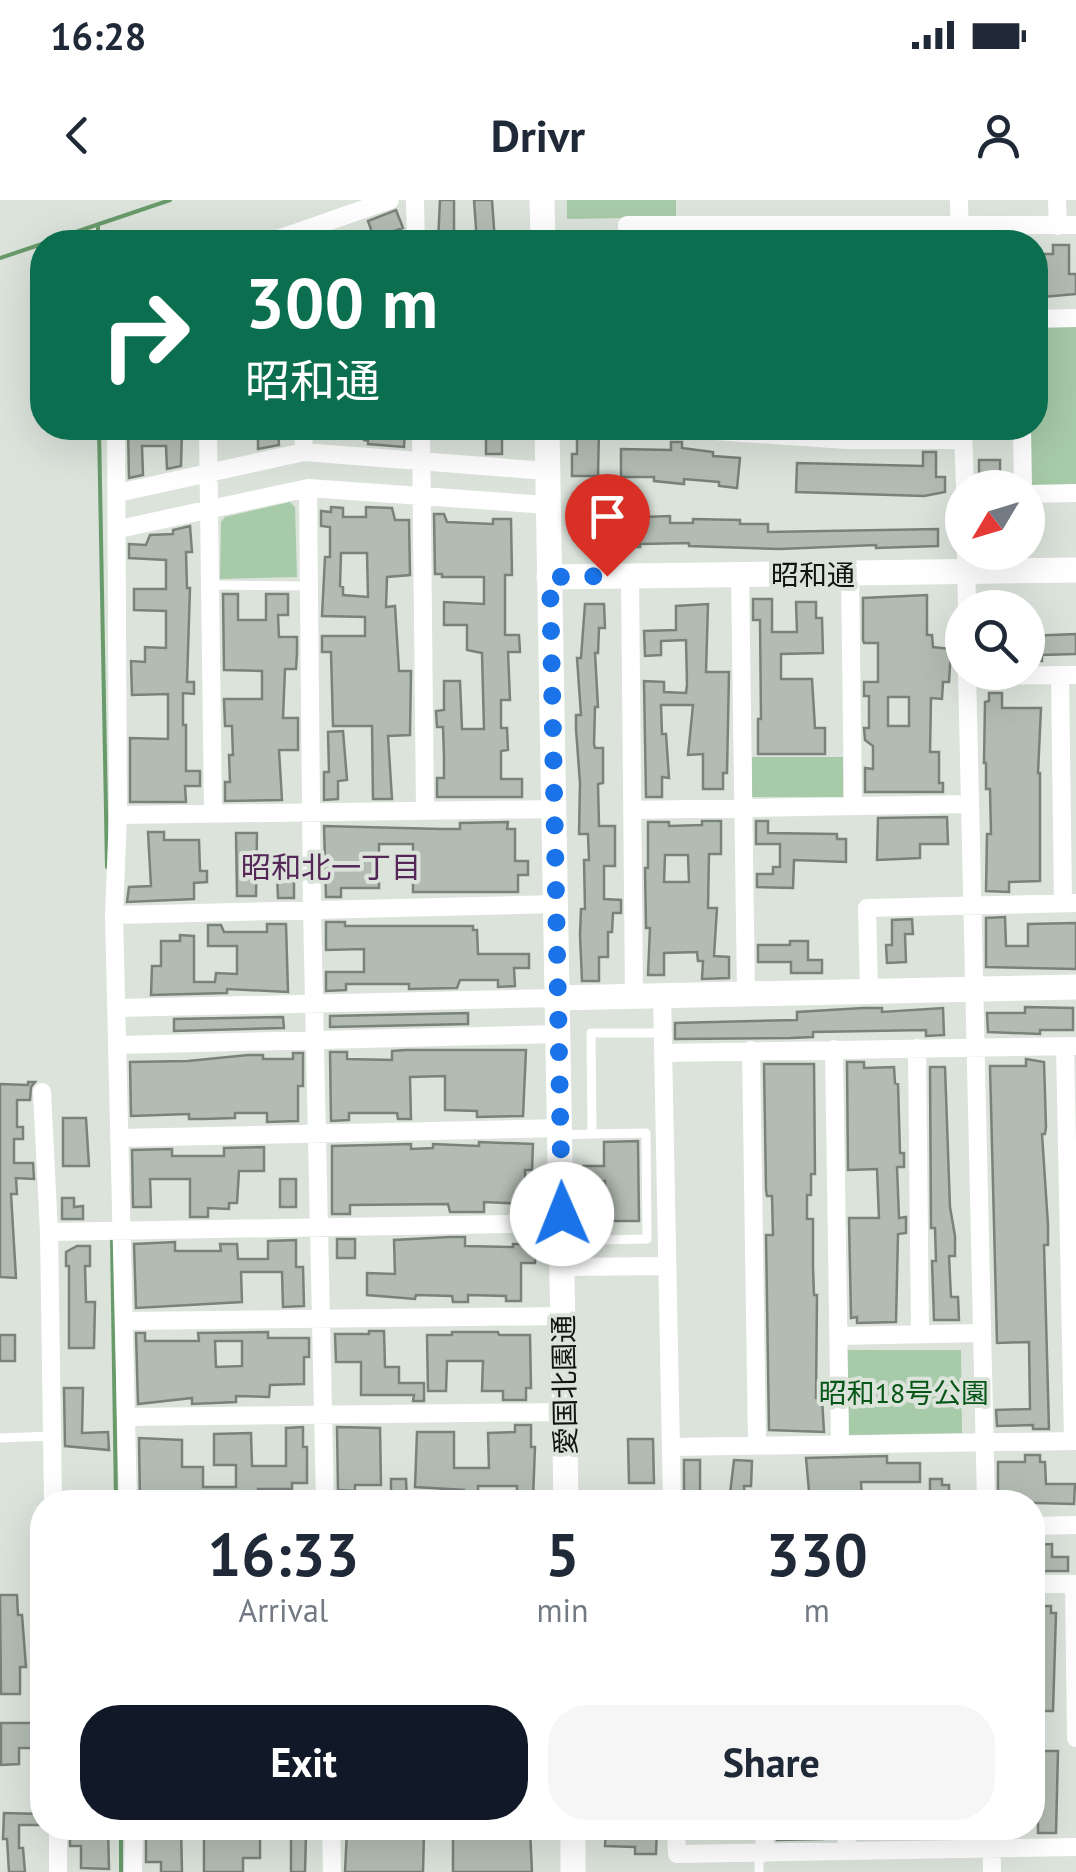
<!DOCTYPE html>
<meta charset="utf-8">
<style>
:root{--surface:#fff;--page:#f6f6f7;--text:#1f2937;--muted:#747a83;--accent:#111827}
body{margin:0;font-family:"PT Sans","Noto Sans JP",sans-serif;background:var(--page);color:var(--text);height:100vh;display:flex;flex-direction:column;font-size:38px;white-space:nowrap}
*{box-sizing:border-box;margin:0}
p{font-size:32px;color:var(--muted)}
.icon{flex:none;width:55px;height:55px;fill:none;stroke:currentColor;stroke-width:2;stroke-linecap:round;stroke-linejoin:round}
.map{position:relative;flex:1;overflow:hidden}
.side{position:absolute;left:30px;top:1290px;width:1015px;height:350px;display:flex;flex-direction:column;background:var(--surface);border-radius:40px;box-shadow:0 10px 40px #0002}
.side>*{flex:none}
.banner{position:absolute;left:30px;top:30px;width:1018px;height:210px;border-radius:40px;box-shadow:0 10px 40px #0002;background:#0b6e4f;color:#fff;overflow:hidden}
.needle{width:65px;rotate:232deg}
.fabs{position:absolute;left:945px;top:270px;display:grid;gap:20px}
.fabs a{display:grid;place-items:center;width:100px;height:100px;border-radius:50%;background:var(--surface);box-shadow:0 10px 40px #0002;font-size:50px}
.pin{position:absolute;display:grid;place-items:center;width:85px;height:85px;color:#fff;margin:-102px -42px;border-radius:50% 50% 50% 0;rotate:-45deg;box-shadow:0 0 10px #0007}
.pin .icon{rotate:45deg}
.me{position:absolute;width:110px;margin:-55px;rotate:359deg;stroke-linejoin:round;filter:drop-shadow(0 0 8px #0008)}
.turn{display:flex;align-items:center;gap:35px;height:210px;padding:0 50px;font-size:45px}
.turn .icon{width:130px;height:130px;stroke-width:2.5}
.turn b{display:block;font-size:70px;line-height:85px}
.eta{display:flex;justify-content:space-evenly;align-items:center;height:170px;text-align:center}
.eta b{font-size:60px;font-weight:600;line-height:70px}
.cta{display:flex;gap:20px;margin-top:auto;padding:20px 50px}
.cta a{flex:1;height:115px;border-radius:40px;background:var(--accent);color:#fff;font-size:40px;font-weight:600;line-height:115px;text-align:center}
.cta a+a{background:var(--page);color:var(--text)}
.status{display:flex;justify-content:space-between;align-items:center;height:70px;padding:0 50px;background:var(--surface);direction:ltr}
.status svg{height:28px;fill:currentColor}
header{display:flex;justify-content:space-between;align-items:center;height:130px;padding:0 50px;background:var(--surface);font-size:45px;font-weight:600}
.map>svg:first-child{display:block}
</style>
<div class="status"><b>16:28</b><svg viewBox="0 0 49 12"><path d="M0 12V9h3v3zM5 12V6h3v6zM10 12V3h3v9zM15 12V0h3v12zM26 1h20v11H26zM47 4h2v5h-2z"/></svg></div>
<header><svg class="icon" aria-label="back" viewBox="0 0 24 24"><path d="M15 5l-7 7 7 7"/></svg>Drivr<svg class="icon" aria-label="person" viewBox="0 0 24 24"><circle cx="12" cy="8" r="4"/><path d="M4 21q1-7 8-7t8 7"/></svg></header>
<div class="map">
<svg width="1076" height="1672" viewBox="0 0 1076 1672">
<rect width="100%" height="100%" fill="#dbe3db"/>
<path fill="#a7caa8" d="M567 0H676V17L567 19Z
M1076 123V289H1028V228H1035V124Z
M290 302 295 307 297 377 220 379 221 322 225 317Z
M752 557H843V597H752Z
M847 1150H961L962 1233 849 1235Z"/>
<g fill="none" stroke-linecap="round" stroke-linejoin="round">
<path stroke="#689a6a" stroke-width="4" d="M98 27V42
M46 42 170 0
M0 58 42 44
M99 228 107 667
M112 1038 116 1302
M121 1628V1672"/>
</g>
<path fill="#b3bcb3" stroke="#7a827a" stroke-width="2.5" fill-rule="evenodd" d="M440 0H454V42H438Z
M474 0H492L495 42H477Z
M396 10 403 28 374 38 368 21Z
M1053 45H1069V74H1076V94L1042 97 1037 95V54H1053Z
M128 228H182L181 266 167 269 166 246H142L143 275 129 278Z
M258 228H278L279 245 258 249Z
M364 228H405L404 247 368 244V241L364 240Z
M577 228H599L598 276H572V254H577Z
M486 234 502 235V254H486Z
M671 242H682V248L713 252V256L740 258 737 288 719 286V282L684 279V284L654 281V277H621V249L671 250Z
M923 252H936V277H945V292L924 296 796 292 797 263 923 266Z
M979 260H1000V279L979 280Z
M331 307 343 308V317H366V307L392 308 395 320H409L410 375 387 377 386 407 395 406 399 471H411L410 535 388 536 392 599H373L372 526H333L331 452H322V436H365V417L322 416 325 357H330V327L321 326V311L331 312ZM341 353H367L368 397 343 395V387L340 386Z
M593 312 614 313V318L670 316V323H693V319L740 320V324H768V332L938 329V346L876 348V345L780 349 689 346V343L640 344V347H620L619 333 594 332V343L578 344 574 340V315Z
M434 314H444L447 322 493 324V319H511L512 375H505V435H519L520 452H508L510 500H501V528H507L508 550 501 551V579H522V597H437V578H444V556L443 527H437L436 511 444 510V481H460L462 529H484L482 453 467 450V425H444V402L484 404V377H442V374H435Z
M190 326 192 352H186L187 388H190L187 482H194V494L183 493V525H186V571H200V586H185L186 602H130V538L168 539V494L132 495 131 461 145 462V447L166 448V411L134 410V389H166V360L129 358V344L146 345 150 335 173 334V330Z
M223 394H238V420H266V394H288V415H278L279 437H297V453L296 469H285L283 518H298V550H279L282 600 225 601V582H230L229 555H233L232 526H225L224 499H262V471L224 470Z
M927 395V435H932L933 447 951 449 949 482H943L942 499 931 498 930 552H939V583H943V592H865V568L873 569V546L865 540 864 528H869V496H864V482H878V443H864L863 440V398ZM888 497H909V526H888Z
M753 399H772V432H797L796 402H816V418H822L823 453 781 454V479H812L815 528H825V554H758V519H761L760 420H753Z
M585 404H604L605 428H599L598 453H595L598 507H595L594 544 595 548H603V583L598 584 599 626H615V666H604V699L621 700V713H613L612 732H608V757H599V781H582L580 735 581 709H585L584 660H589L588 634H579L580 583 576 529V515H581L577 458H581Z
M708 404 706 472H729L727 573H723V589H703V554L688 555 693 505H661L662 534H666L669 578 662 577V597H646L644 481 664 482V492L686 493 687 485 686 440 661 441V455L645 456 644 431 676 430V406Z
M1076 434V454L1042 455V461H1029L1028 436Z
M989 493H1002V508H1041L1038 573H1040V681L1009 682V692L986 691 987 634H991L990 589H986V563H984L985 502 989 501Z
M343 531 347 580 338 581V599L324 600V572H329L328 532Z
M947 617 948 644H920V658L877 660 878 618Z
M702 621H721V654H709L708 708H717L714 756 729 757V778L702 779 703 761H698L697 752 664 753V775H648L650 728H646L645 668H648V622H669V626L702 625ZM665 655H688L689 682H664Z
M756 621H768V633L837 634V639H846V662L794 660 793 688 757 687V674H773V667H780V644H756Z
M508 622 507 629H515V661H528V675H518V692H413V644H379V688H341V697H326L324 626 441 629H460V623Z
M148 632H164V640H199L200 671H207V682L194 683V699L127 702 129 687 151 686Z
M236 633H257L256 696H237Z
M277 673H294V698H278Z
M1005 717 1006 746H1028V724L1076 723V769L986 767V718Z
M912 719 913 734H905L906 762 887 763 886 745H892V720Z
M326 722H345V726H473V730H477L478 754H529V768H514L515 786 498 787V780H460L457 788 409 789V784H346V790L326 791V772H364V749L326 750Z
M267 724H286L288 792 227 789V793L151 795 152 766H161V741H180V735L194 736V782H215L216 773 237 774V746H208V725H221L224 732H267Z
M790 741H808V760H822V773H791V762H758V745H790Z
M1025 807 1073 808V830H1040V834L988 832 987 813H1025Z
M863 808H882V812L943 808 944 835 926 836V830L813 832V837L790 838 675 839V823L797 820V812Z
M468 813V824L330 827V816Z
M283 817 284 828 174 831V819Z
M406 850H526L523 916 477 917V911L445 910V876L410 877 411 919H398L397 913H349V920L331 921 330 852H347V859L392 860V851Z
M293 853H303V886H298V921L267 922V913H235V918L203 919H189V914L131 916 130 862 188 861 248 855H263V859H293Z
M1026 859 1044 862 1046 927 1045 934H1042L1048 1025V1045H1044L1049 1229H1033V1225L997 1226 996 1210 1030 1209 1029 1142 997 1143 990 866H1026Z
M847 862H864V868L894 867 895 883 898 884 900 953H904V967H897L899 1018 906 1017V1033L898 1034 896 1122 857 1123V1117L851 1118 849 1018H879L877 969 848 970Z
M764 864H814L815 974H811V995H807V1019H813V1067L814 1095H817L816 1198H822L824 1232 769 1230 766 1035H773L772 996H767L766 990Z
M930 867H945L950 1007 955 1036V1056H949L951 1097H958L959 1120H934L932 1061H936L935 1028H931Z
M28 882H35L31 887 30 900H17V927H23V939H14V963H33L34 979 16 978 17 994H11L16 1078 0 1077V884L28 885Z
M63 918H86L89 966H63Z
M638 941 639 1021H605V981H583V966H604V942Z
M479 942 533 944 532 970H525L526 1004 484 1002V1012H450L448 1004 350 1005V1014H332V946L411 944V949L433 948V944L479 946Z
M264 947V971H239L237 1003H229V1009L208 1008V1017H190V979H150L151 1007H133L132 950 172 949V956H224V948Z
M280 979H296V1007H280Z
M62 998H74V1007L83 1006V1019H62Z
M450 1037H465V1046L513 1047V1044H522V1041L536 1042 535 1063H521V1101H506V1096L468 1095V1102H453L452 1096 416 1095 415 1099 367 1095V1073L395 1074 394 1040Z
M337 1039H355V1058H337Z
M296 1040V1067H303L304 1106 283 1107 282 1072H241L242 1102 136 1108 134 1044 175 1042V1051H221L220 1044H237L238 1059H268V1041Z
M90 1046V1066H85L86 1102H95L94 1148H69V1066H66V1052L77 1046Z
M369 1131H384L385 1167H399V1183H424V1201H413L414 1195H361V1162H336L335 1134H369Z
M268 1132V1138H309V1157H304V1184L270 1185 269 1197 236 1196V1202L192 1204V1198L138 1204 136 1133H145V1141H199L198 1133ZM215 1141H242V1166L216 1167Z
M452 1132H498L499 1135H530L531 1188H526V1200H503V1191H482L483 1161H447L446 1191H428L427 1135H452Z
M0 1135H15V1161H0Z
M64 1188H83L82 1233 108 1232 109 1250 65 1246Z
M515 1225H531V1247H535L533 1299H517V1286H478V1299H464V1290L415 1287 417 1232H454V1268H489L488 1233 515 1232Z
M303 1227V1247H307V1283H292V1289H258L259 1302H140L139 1238 182 1240V1267H203V1287H236V1265H214V1234L251 1233 252 1266H286V1228Z
M337 1227 380 1228 381 1285H355V1291L338 1290Z
M628 1239H653L654 1283H629Z
M1025 1255H1040V1262H1045L1046 1284H1075L1074 1304 998 1302V1262H1025Z
M887 1256V1263H920V1282H861L862 1302H810L806 1258Z
M684 1260H700V1302H684Z
M734 1260 752 1261 751 1286H744L745 1302H729Z
M391 1279H406L407 1302H391Z
M930 1279H942V1285H949V1302H930Z
M1052 1344V1357H1068V1371H1032V1345Z
M0 1395H17L18 1415H22L26 1467H20V1494H1Z
M1034 1406H1051V1413H1056L1053 1511H1035Z
M1 1523H36V1548H19V1564L1 1565Z
M1038 1551H1058L1056 1633H1038Z
M4 1613 42 1614V1625H19V1648H23L25 1672H9L7 1639H3Z
M70 1628H108L109 1669 81 1668V1646H70Z
M161 1628H181L182 1672H161V1662H146V1635L161 1634Z
M463 1628H473V1632L530 1630 532 1672H453V1631H462Z
M657 1628 656 1654H635V1647L605 1646 606 1629Z
M776 1628H823V1639L777 1640Z
M858 1628H911V1637L859 1638Z
M204 1629 244 1630 243 1636H260V1658H243V1672H204Z
M347 1630 424 1632 423 1672H345Z
M291 1634H306L305 1672H291Z"/>
<g fill="none" stroke-linecap="round" stroke-linejoin="round">
<path stroke="#fff" stroke-width="9" d="M211 385 309 386
M561 935 592 934
M563 1014 596 1013V1040L647 1039 646 933 592 934 591 833H663
M0 1238 52 1236
M759 1672V1653"/>
<path stroke="#fff" stroke-width="18" d="M415 0 416 42
M959 0 960 42
M1057 0 1058 26
M269 42 390 0
M627 42V25H1076
M1035 119 1076 118
M116 228 118 615 114 715 128 1302
M208 228 213 614
M303 228 304 252
M421 228 425 610
M671 228 846 240H963
M963 228 965 288
M1022 228 1023 288
M308 288 312 709 325 1302
M118 293 304 252 547 271
M1028 294 1076 293
M119 329 308 288 548 305
M966 352 967 408
M740 374 746 793
M850 374 853 605
M630 376 634 795
M967 472 986 1302
M1060 475 1063 703
M968 476 1076 475
M632 610 969 604
M118 615 554 609
M114 715 556 704
M869 790 867 708 1076 703
M662 794 672 1302
M117 808 557 798
M119 845 559 834
M1065 846 1073 1241
M917 848 920 1133
M834 849 840 1245
M751 850 757 1245
M664 853 1076 846
M42 892 49 1032 53 1302
M119 938 561 928
M49 1032 562 1023
M562 1067 666 1066
M124 1121 563 1116
M839 1136 982 1133
M126 1217 563 1212
M671 1247 1076 1241
M1032 1326 1076 1325
M1032 1384H1076
M1074 1384 1076 1538
M58 1628V1672
M331 1628 332 1672
M676 1628 677 1654 1076 1647
M764 1628 765 1653
M846 1628 847 1651
M991 1628 992 1672
M133 1672 134 1628"/>
<path stroke="#fff" stroke-width="25" d="M542 0 543 42
M547 228 566 1302
M549 377 1076 370
M557 798 1076 787
M573 1672V1628"/>
</g>
<g fill="none" stroke-linecap="round" stroke-linejoin="round">
<path stroke="#1a73e8" stroke-width="18" stroke-dasharray="0 32.4" d="M562 1014 550 377 607 376"/>
</g>
<g text-anchor="middle" dominant-baseline="central" stroke-width="8" stroke-linejoin="round" paint-order="stroke">
<g font-size="28" fill="#111411" stroke="#dbe3db">
<text x="813" y="374">昭和通</text>
<text transform="translate(564 1185) rotate(-91)">愛国北園通</text>
</g>
<g font-size="28" fill="#065617" stroke="#dbe3db">
<text x="904" y="1192">昭和18号公園</text>
</g>
<g font-size="30" fill="#552658" stroke="#dbe3db">
<text x="331" y="666">昭和北一丁目</text>
</g>
</g>
</svg>
<div class="fabs">
<a><svg class="needle" viewBox="-14 -14 28 28"><path d="M0-13l5 13h-10z" fill="#e53935"/><path d="M0 13l5-13h-10z" fill="#747a83"/></svg></a>
<a><svg class="icon" aria-label="search" viewBox="0 0 24 24"><circle cx="10" cy="10" r="6"/><path d="M15 15l6 6"/></svg></a>
</div>
<div class="pin" style="left:607px;top:376px;background:#d93025"><svg class="icon" aria-label="arrive" viewBox="0 0 24 24"><path d="M6 21V4h12l-3 4 3 4H6"/></svg></div>
<svg class="me" style="left:562px;top:1014px" viewBox="-20 -20 40 40"><circle r="19" fill="#fff"/><path d="M0-13L10 11 0 6-10 11z" fill="#1a73e8"/></svg>
<div class="banner">
<div class="turn"><svg class="icon" aria-label="right" viewBox="0 0 24 24"><path d="M7 20v-9h11M14 6l5 5-5 5"/></svg><div><b>300 m</b>昭和通</div></div>
</div>
<section class="side">
<div class="eta">
<div><b>16:33</b><p>Arrival</p></div>
<div><b>5</b><p>min</p></div>
<div><b>330</b><p>m</p></div>
</div>
<div class="cta"><a>Exit</a><a>Share</a></div>
</section>
</div>
